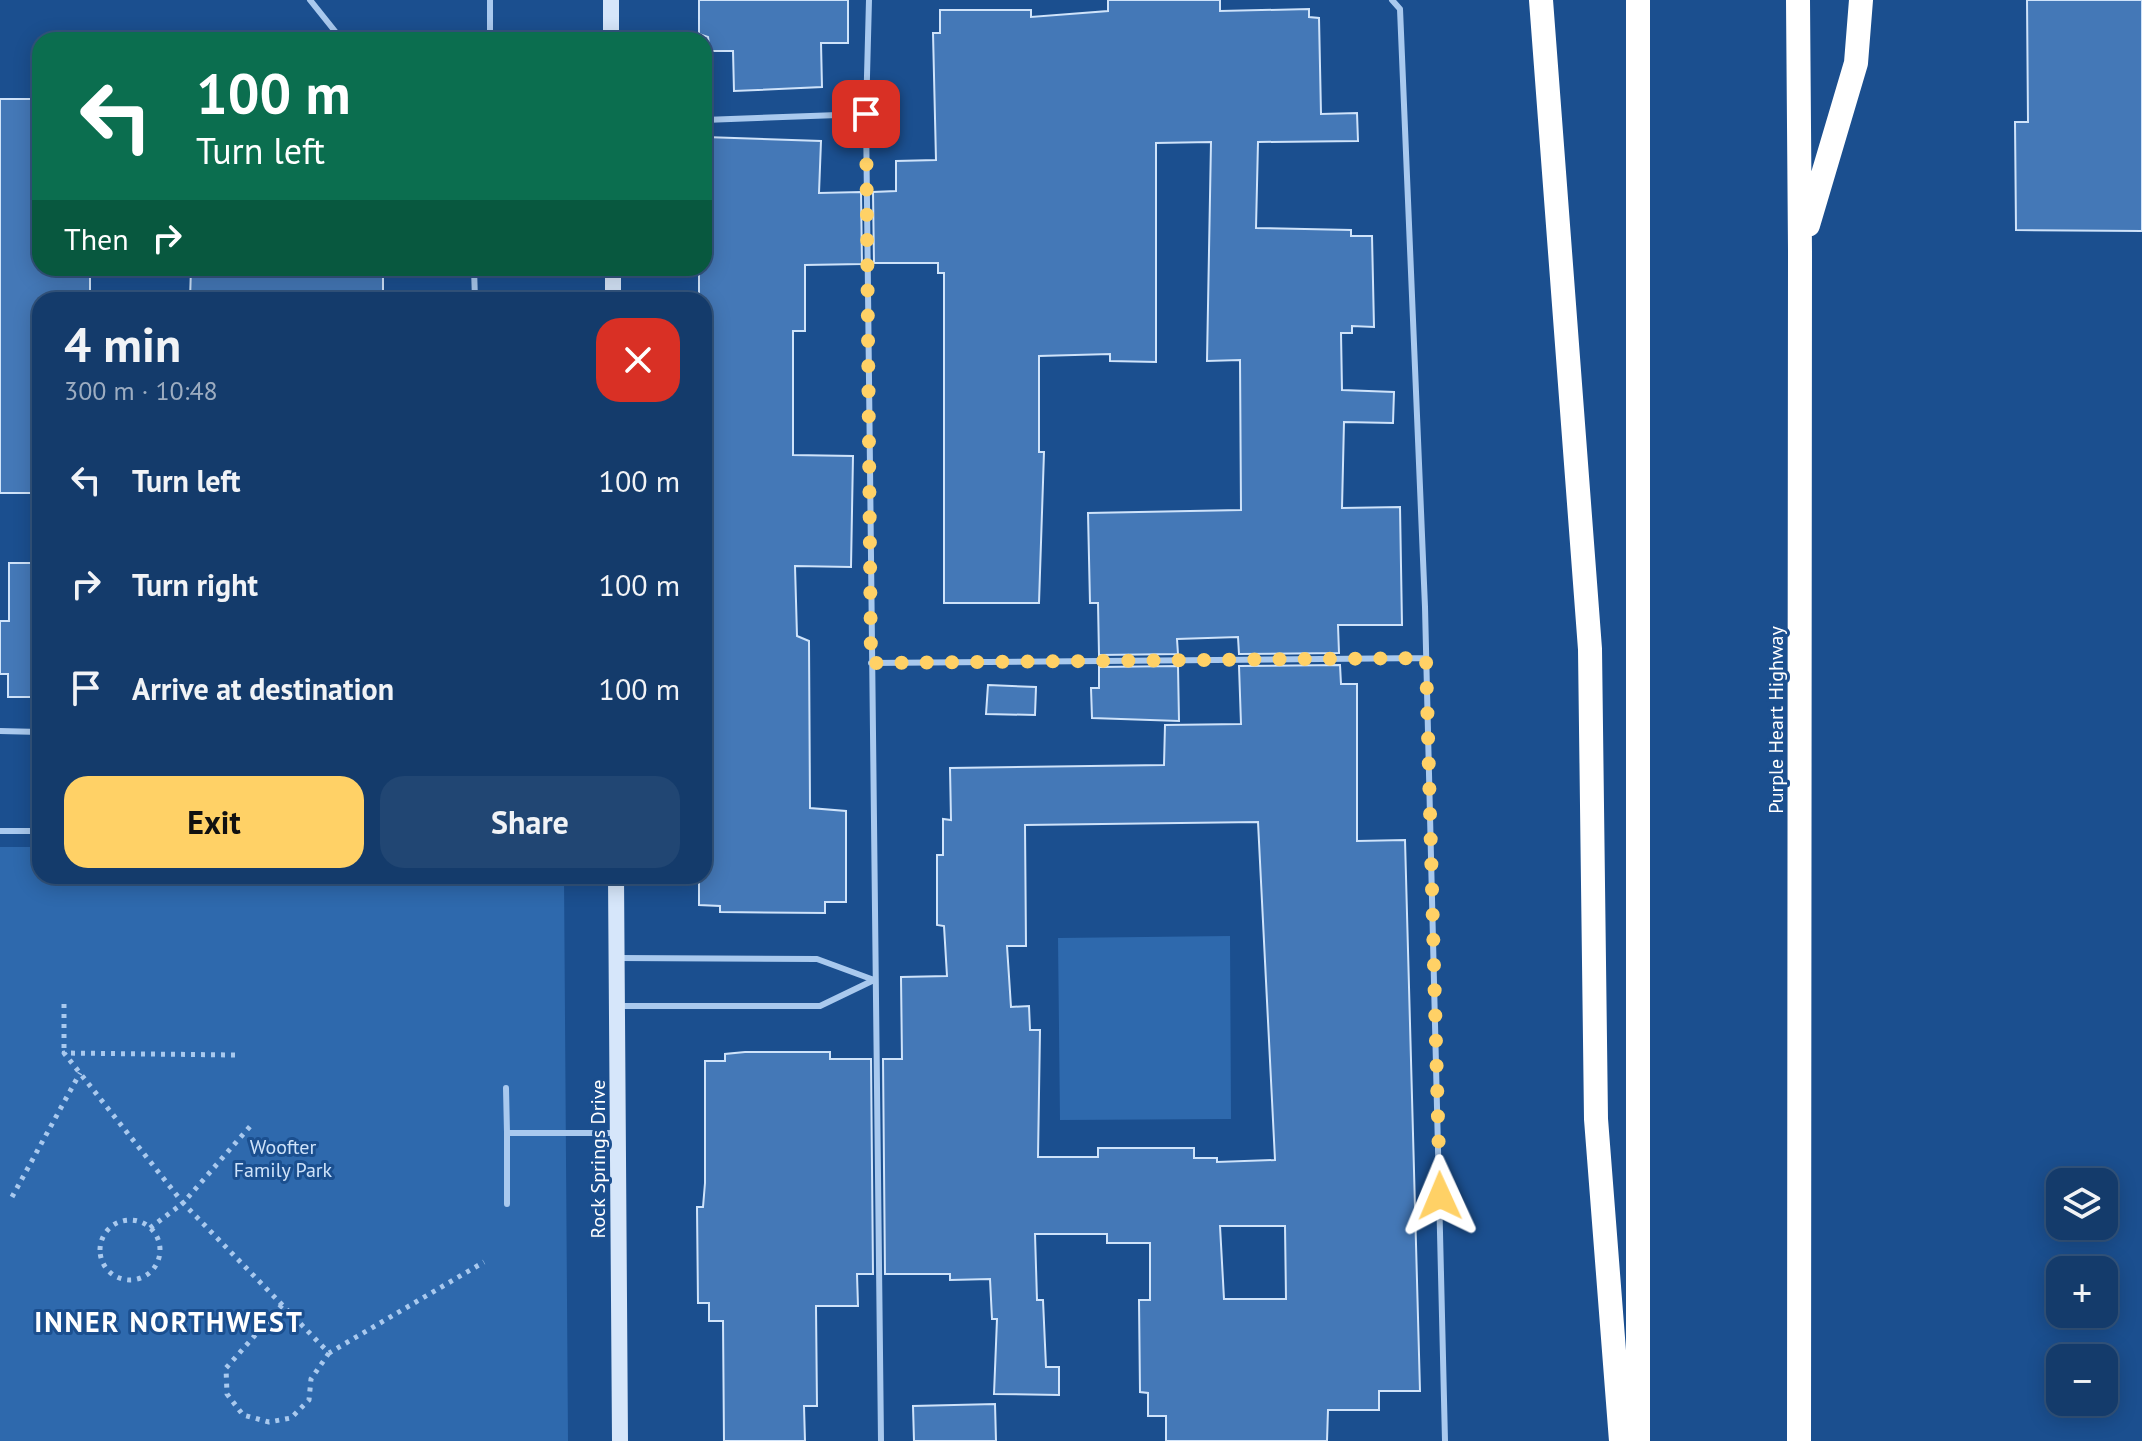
<!DOCTYPE html>
<meta charset="utf-8">
<style>
:root{--surface:#143b6b;--page:#214673;--text:#f1f3f6;--muted:#9dadc1;--line:#33557e;--accent:#ffd166}
body{margin:0;font-family:"PT Sans",sans-serif;background:var(--page);color:var(--text);height:100vh;display:flex;flex-direction:column;font-size:30px;white-space:nowrap}
*{box-sizing:border-box;margin:0}
p{font-size:26px;color:var(--muted)}
.icon{flex:none;width:44px;height:44px;fill:none;stroke:currentColor;stroke-width:2;stroke-linecap:round;stroke-linejoin:round}
.map{position:relative;flex:1;overflow:hidden}
.sheet{position:absolute;left:32px;top:292px;width:680px;height:592px;display:flex;flex-direction:column;background:var(--surface);border-radius:24px;box-shadow:0 4px 20px #0003,0 0 0 2px var(--line)}
.sheet>*{flex:none}
.banner{position:absolute;left:32px;top:32px;width:680px;height:244px;border-radius:24px;box-shadow:0 4px 20px #0003,0 0 0 2px var(--line);background:#0b6e4f;color:#fff;overflow:hidden}
.buttons{position:absolute;left:2046px;top:1168px;display:grid;gap:16px}
.buttons a{display:grid;place-items:center;width:72px;height:72px;border-radius:16px;background:var(--surface);box-shadow:0 4px 20px #0003,0 0 0 2px var(--line);font-size:40px}
.pin{position:absolute;display:grid;place-items:center;width:68px;height:68px;color:#fff;margin:-34px;border-radius:16px;box-shadow:0 4px 12px #0006}
.me{position:absolute;width:88px;margin:-44px;rotate:359deg;stroke-linejoin:round;filter:drop-shadow(0 0 6px #0008)}
.turn{display:flex;align-items:center;gap:28px;height:168px;padding:0 32px;font-size:36px}
.turn .icon{width:104px;height:104px;stroke-width:2.5}
.turn b{display:block;font-size:56px;line-height:68px}
.then{display:flex;align-items:center;height:76px;padding:0 32px;background:#0003;gap:16px;font-size:30px}
.round{display:grid;place-items:center;flex:none;width:84px;height:84px;border-radius:24px;background:var(--page)}
.overview{display:flex;align-items:center;justify-content:space-between;height:136px;padding:0 32px}
h1{font-size:48px;font-weight:700;line-height:60px}
.primary-button{display:flex;gap:16px;margin-top:auto;padding:16px 32px}
.primary-button a{flex:1;height:92px;border-radius:24px;background:var(--accent);color:#111;font-size:32px;font-weight:700;line-height:92px;text-align:center}
.primary-button a+a{background:var(--page);color:var(--text)}
ul{padding:0;list-style:none}
li{display:flex;align-items:center;gap:24px;height:104px;padding:0 32px}
li div{flex:1}
li b{display:block;font-size:30px}
li em{font-style:normal}
.map>svg:first-child{display:block}
</style>
<div class="map">
<svg width="2142" height="1441" viewBox="0 0 2142 1441">
<rect width="100%" height="100%" fill="#1b4f8f"/>
<path fill="#2e69ad" d="M0 847H40V876H564L568 1441H0Z
M1230 936 1231 1119 1060 1120 1058 938Z"/>
<path fill="#4478b7" stroke="#cfe3fa" stroke-width="2" fill-rule="evenodd" d="M699 0H848V43H821L822 87 734 91 733 51H710L708 37 699 34Z
M1108 0H1220V11L1309 9V17L1319 18 1321 114 1357 113 1358 141 1258 142 1256 228 1351 230V236H1372L1374 327 1352 326V333H1341L1342 390 1394 392 1393 423 1344 422 1342 508 1400 507 1402 625H1338L1339 653 1239 654 1238 637 1177 639 1178 654 1099 655 1098 603H1090L1088 513 1241 510 1240 360 1207 361 1211 142 1156 143V362L1110 361V354L1039 356V452H1044L1039 603H944V273H938V263H874L873 192 896 191V161L936 160 933 33H940V10H1031V17L1108 11Z
M2027 0H2142V231L2016 230 2015 122H2028Z
M0 99H40V268H90V300H40V493H0Z
M705 137 821 141 819 193 861 192 862 264 805 265V331H793V455L853 456 851 567 795 566 797 636 809 641 810 808 846 811V902H825V913L720 912V906L699 905V876H704V300H699V268H704Z
M191 268H383V300H190Z
M9 563H40V697H8V674H0V621H9Z
M1340 665 1341 684H1357V841L1405 840 1420 1391H1379V1410H1328L1327 1441H1166V1416H1148V1393L1140 1392 1139 1300H1150V1243H1107V1234H1035L1037 1300H1043L1046 1367H1059V1395L994 1394 997 1319H992L990 1279 950 1280V1274H885L883 1059H902L901 977 947 976 944 926 937 925V855H943V819L951 820 950 768 1164 765 1165 725 1241 724 1239 666ZM1258 822 1275 1160 1217 1162V1158H1194V1148H1098V1157H1038L1040 1030H1030L1029 1006 1011 1007 1007 946H1026L1025 825ZM1220 1226H1285L1286 1299H1224Z
M1178 666 1179 721 1092 718 1091 688H1099V667Z
M988 685 1036 687 1035 715 986 714Z
M745 1052H830V1059H871L873 1274H857L858 1306H816L817 1406H804L805 1441H724L723 1321H709V1303H698L697 1207H703L705 1183V1061H725V1054Z
M995 1404 996 1441H914L913 1406Z"/>
<g fill="none" stroke-linecap="round" stroke-linejoin="round">
<path stroke="#a9c9ee" stroke-width="5" stroke-dasharray="4 6" stroke-linecap="butt" d="M64 1004V1053
M235 1055 64 1053 183 1203 253 1123
M12 1197 80 1073
M100 1250a30 30 0 1 1 60 0a30 30 0 1 1-60 0Z
M150 1228 183 1203 329 1353 484 1262
M282 1305 226 1368 227 1394 243 1415 269 1422 291 1418 309 1400 311 1379 329 1353"/>
<path stroke="#a9c9ee" stroke-width="6" d="M310 0 342 40
M1392 0 1400 9 1425 607 1445 1441
M490 40V0
M866 114 881 1441
M704 120 866 114 869 0
M474 268 475 300
M871 663 1426 658
M0 731 40 732
M0 831H40
M618 958 817 959 874 980
M619 1006H820L874 980
M506 1088 507 1133H615
M507 1133V1204"/>
<path stroke="#d6e6fa" stroke-width="16" d="M611 0V40
M613 268V300
M616 876 620 1441"/>
<path stroke="#fff" stroke-width="24" d="M1541 0 1590 649 1596 1119 1621 1441
M1638 0V1441
M1798 0 1800 251 1799 1441
M1808 225 1856 63 1861 0"/>
</g>
<g fill="none" stroke-linecap="round" stroke-linejoin="round">
<path stroke="#ffd166" stroke-width="14" stroke-dasharray="0 25.2" d="M866 114 871 663 1426 658 1440 1196"/>
</g>
<g text-anchor="middle" dominant-baseline="central" stroke-width="6" stroke-linejoin="round" paint-order="stroke">
<g font-size="20" fill="#fff" stroke="#1b4f8f">
<text transform="translate(1776 720) rotate(-90)">Purple Heart Highway</text>
<text transform="translate(598 1159) rotate(-90)">Rock Springs Drive</text>
</g>
<g font-size="20" fill="#cfe3fa" stroke="#1b4f8f">
<text x="283" y="1147">Woofter<tspan x="283" dy="23">Family Park</tspan></text>
</g>
<g font-size="28" font-weight="bold" letter-spacing="2" fill="#fff" stroke="#1b4f8f">
<text x="169" y="1321">INNER NORTHWEST</text>
</g>
</g>
</svg>
<div class="buttons">
<a><svg class="icon" aria-label="layers" viewBox="0 0 24 24"><path d="M12 4l9 5-9 5-9-5zM3 14l9 5 9-5"/></svg></a>
<a>+</a>
<a>−</a>
</div>
<div class="pin" style="left:866px;top:114px;background:#d93025"><svg class="icon" aria-label="arrive" viewBox="0 0 24 24"><path d="M6 21V4h12l-3 4 3 4H6"/></svg></div>
<svg class="me" style="left:1440px;top:1196px" viewBox="-20 -20 40 40"><path d="M0-17L14 15 0 8-14 15z" fill="#ffd166" stroke="#fff" stroke-width="4"/></svg>
<div class="banner">
<div class="turn"><svg class="icon" aria-label="left" viewBox="0 0 24 24"><path d="M17 20v-9H6M10 6l-5 5 5 5"/></svg><div><b>100 m</b>Turn left</div></div>
<div class="then">Then<svg class="icon" aria-label="right" viewBox="0 0 24 24"><path d="M7 20v-9h11M14 6l5 5-5 5"/></svg></div>
</div>
<section class="sheet">
<div class="overview"><div><h1>4 min</h1><p>300 m · 10:48</p></div><a class="round" style="background:#d93025;color:#fff"><svg class="icon" aria-label="close" viewBox="0 0 24 24"><path d="M6 6l12 12M18 6L6 18"/></svg></a></div>
<ul>
<li><svg class="icon" aria-label="left" viewBox="0 0 24 24"><path d="M17 20v-9H6M10 6l-5 5 5 5"/></svg><div><b>Turn left</b></div><em>100 m</em></li>
<li><svg class="icon" aria-label="right" viewBox="0 0 24 24"><path d="M7 20v-9h11M14 6l5 5-5 5"/></svg><div><b>Turn right</b></div><em>100 m</em></li>
<li><svg class="icon" aria-label="arrive" viewBox="0 0 24 24"><path d="M6 21V4h12l-3 4 3 4H6"/></svg><div><b>Arrive at destination</b></div><em>100 m</em></li>
</ul>
<div class="primary-button"><a>Exit</a><a>Share</a></div>
</section>
</div>
